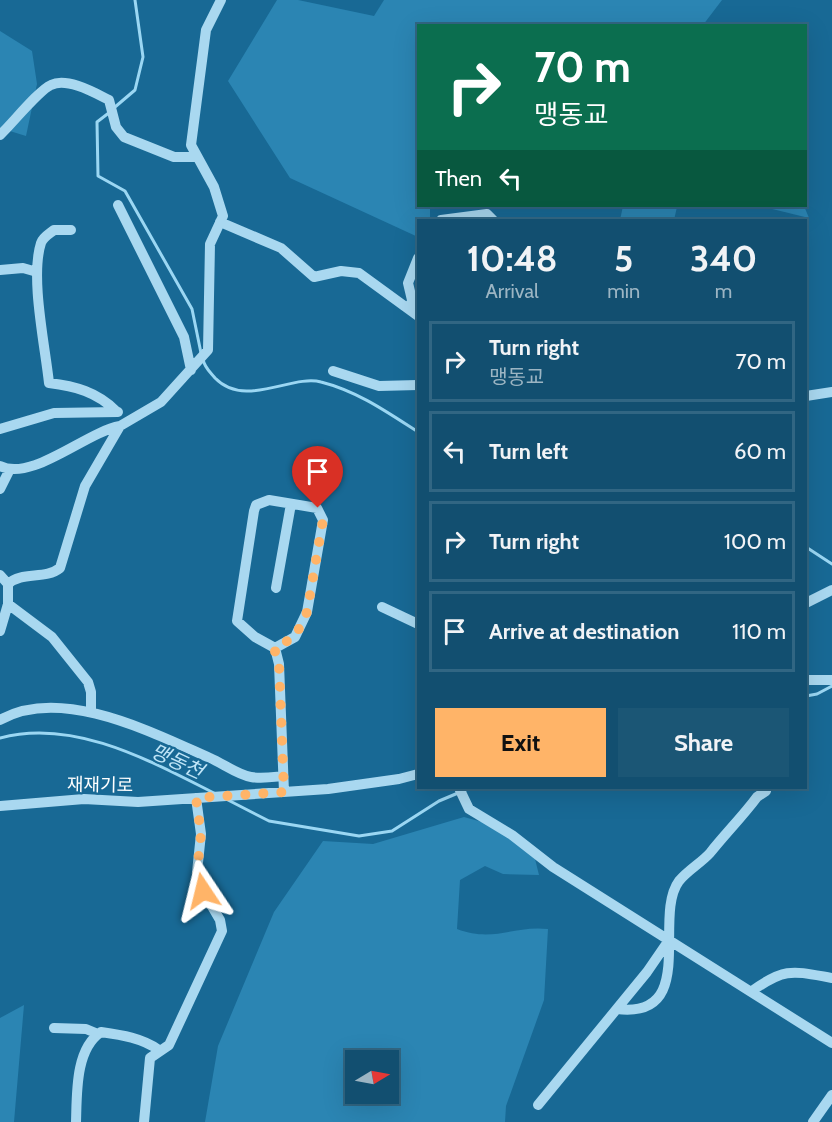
<!DOCTYPE html>
<meta charset="utf-8">
<style>
:root{--surface:#124f70;--page:#1b5675;--text:#f1f3f6;--muted:#9cb5c3;--line:#316683;--accent:#ffb468}
body{margin:0;font-family:Cabin,"Noto Sans KR",sans-serif;background:var(--page);color:var(--text);height:100vh;display:flex;flex-direction:column;font-size:22px;white-space:nowrap}
*{box-sizing:border-box;margin:0}
p{font-size:20px;color:var(--muted)}
.icon{flex:none;width:33px;height:33px;fill:none;stroke:currentColor;stroke-width:2;stroke-linecap:round;stroke-linejoin:round}
.map{position:relative;flex:1;overflow:hidden}
.sheet{position:absolute;left:417px;top:219px;width:390px;height:570px;display:flex;flex-direction:column;background:var(--surface);border-radius:0px;box-shadow:0 6px 24px #0002,0 0 0 2px var(--line)}
.sheet>*{flex:none}
.banner{position:absolute;left:417px;top:24px;width:390px;height:183px;border-radius:0px;box-shadow:0 6px 24px #0002,0 0 0 2px var(--line);background:#0b6e4f;color:#fff;overflow:hidden}
.needle{width:39px;rotate:80deg}
.tools{position:absolute;left:345px;top:1050px;display:grid;gap:12px}
.tools a{display:grid;place-items:center;width:54px;height:54px;border-radius:0px;background:var(--surface);box-shadow:0 6px 24px #0002,0 0 0 2px var(--line);font-size:30px}
.pin{position:absolute;display:grid;place-items:center;width:51px;height:51px;color:#fff;margin:-62px -26px;border-radius:50% 50% 50% 0;rotate:-45deg;box-shadow:0 0 6px #0007}
.pin .icon{rotate:45deg}
.me{position:absolute;width:66px;margin:-33px;rotate:350deg;stroke-linejoin:round;filter:drop-shadow(0 0 4px #0008)}
.turn{display:flex;align-items:center;gap:21px;height:126px;padding:0 18px;font-size:27px}
.turn .icon{width:78px;height:78px;stroke-width:2.5}
.turn b{display:block;font-size:42px;line-height:51px}
.then{display:flex;align-items:center;height:57px;padding:0 18px;background:#0003;gap:12px;font-size:22px}
.eta{display:flex;justify-content:space-evenly;align-items:center;height:102px;text-align:center}
.eta b{font-size:36px;font-weight:700;line-height:42px}
.primary-button{display:flex;gap:12px;margin-top:auto;padding:12px 18px}
.primary-button a{flex:1;height:69px;border-radius:0px;background:var(--accent);color:#111;font-size:24px;font-weight:700;line-height:69px;text-align:center}
.primary-button a+a{background:var(--page);color:var(--text)}
ul{padding:0;list-style:none}
li{display:flex;align-items:center;gap:18px;height:81px;margin:0 12px 9px;padding:0 6px;border:3px solid var(--line);border-radius:0px}
li div{flex:1}
li b{display:block;font-size:22px}
li em{font-style:normal}
.map>svg:first-child{display:block}
</style>
<div class="map">
<svg width="832" height="1122" viewBox="0 0 832 1122">
<rect width="100%" height="100%" fill="#186995"/>
<path fill="#2b85b3" fill-rule="evenodd" d="M277 0H298L374 16 384 0H722L703 25 418 26V206H430V220H418V237L290 178 228 81Z
M0 31 32 51 37 84 26 136 0 128Z
M623 206H692L677 207 674 220H620Z
M760 206H804L809 218Z
M464 817 493 825 535 859 539 875 503 874 485 866 460 880 457 929C494 943 514 925 548 929L544 1000 506 1106 505 1122H205L218 1046 274 912 323 841 373 844ZM356 1060H388V1094H356Z
M24 1005 14 1122H0V1018Z"/>
<g fill="none" stroke-linecap="round" stroke-linejoin="round">
<path stroke="#9bd7f3" stroke-width="3" d="M115 107 135 90 143 57 135 0
M110 112 97 122 98 176 125 191 192 309 201 353
M203 359C204 367 210 372 215 378 245 409 292 374 321 382 357 391 387 412 418 432
M806 547 832 564
M806 696 817 694 832 686
M0 738C74 718 150 761 214 793
M228 800 269 821 359 836 392 831 439 801 470 788"/>
<path stroke="#a9d8f0" stroke-width="10" d="M0 135C11 125 39 90 51 85 67 77 95 93 109 100L116 127 124 137 174 157H197
M118 205 184 337 191 370
M441 220 487 214 493 220
M220 222 281 248 314 277 341 271 359 273 418 316
M71 230H54C49 234 43 237 41 243 30 277 45 345 49 383 75 386 97 392 116 411
M0 270 23 268 37 272
M410 310 412 300 408 283 418 258
M333 371 379 386 418 385
M806 396 832 392
M0 429 54 413 118 412
M0 466C32 482 86 432 120 426
M0 489 10 469
M0 575 8 584
M8 584C22 571 45 580 60 568L85 486 120 426 161 402 208 350 210 244 223 216 214 187 191 145 206 30 221 0
M276 588 291 504
M806 603 832 590
M8 604 52 637 88 682 91 692V712
M382 607 418 624
M0 631 8 604V584
M275 648 295 637 307 612 323 520 317 508 269 500 256 505 254 511 237 621 255 637 275 648 279 664 284 792
M806 680H832
M0 720C61 685 153 733 210 758 222 763 238 775 251 777 262 779 273 777 283 776
M459 788 469 809 512 835 553 867 832 1043
M0 806 84 799 138 802 328 789 399 779 418 774
M752 991C785 967 793 971 832 978
M617 1009C699 1019 652 917 679 881 688 870 701 863 710 853 725 834 743 816 757 797L766 791
M54 1028 86 1029 98 1034
M538 1105 647 972 669 940
M76 1122C77 1094 75 1049 101 1032 122 1035 142 1038 159 1050
M144 1122 150 1058 169 1045 222 931 220 920 203 891 197 872 201 834 196 798
M813 1122 832 1095"/>
</g>
<g fill="none" stroke-linecap="round" stroke-linejoin="round">
<path stroke="#ffb468" stroke-width="10" stroke-dasharray="0 18" d="M203 891 197 872 201 834 196 798 284 792 279 664 274 648 295 637 307 612 323 520 318 508"/>
</g>
<g text-anchor="middle" dominant-baseline="central" stroke-width="4.5" stroke-linejoin="round" paint-order="stroke">
<g font-size="18" fill="#fff" stroke="#186995">
<text transform="translate(100 785) rotate(1)">재재기로</text>
</g>
<g font-size="20" font-style="italic" fill="#c0e6f8" stroke="#186995">
<text transform="translate(177 761) rotate(25)">맹동천</text>
</g>
</g>
</svg>
<div class="tools">
<a><svg class="needle" viewBox="-14 -14 28 28"><path d="M0-13l5 13h-10z" fill="#e53935"/><path d="M0 13l5-13h-10z" fill="#9cb5c3"/></svg></a>
</div>
<div class="pin" style="left:318px;top:508px;background:#d93025"><svg class="icon" aria-label="arrive" viewBox="0 0 24 24"><path d="M6 21V4h12l-3 4 3 4H6"/></svg></div>
<svg class="me" style="left:203px;top:891px" viewBox="-20 -20 40 40"><path d="M0-17L14 15 0 8-14 15z" fill="#ffb468" stroke="#fff" stroke-width="4"/></svg>
<div class="banner">
<div class="turn"><svg class="icon" aria-label="right" viewBox="0 0 24 24"><path d="M7 20v-9h11M14 6l5 5-5 5"/></svg><div><b>70 m</b>맹동교</div></div>
<div class="then">Then<svg class="icon" aria-label="left" viewBox="0 0 24 24"><path d="M17 20v-9H6M10 6l-5 5 5 5"/></svg></div>
</div>
<section class="sheet">
<div class="eta">
<div><b>10:48</b><p>Arrival</p></div>
<div><b>5</b><p>min</p></div>
<div><b>340</b><p>m</p></div>
</div>
<ul>
<li><svg class="icon" aria-label="right" viewBox="0 0 24 24"><path d="M7 20v-9h11M14 6l5 5-5 5"/></svg><div><b>Turn right</b><p>맹동교</p></div><em>70 m</em></li>
<li><svg class="icon" aria-label="left" viewBox="0 0 24 24"><path d="M17 20v-9H6M10 6l-5 5 5 5"/></svg><div><b>Turn left</b></div><em>60 m</em></li>
<li><svg class="icon" aria-label="right" viewBox="0 0 24 24"><path d="M7 20v-9h11M14 6l5 5-5 5"/></svg><div><b>Turn right</b></div><em>100 m</em></li>
<li><svg class="icon" aria-label="arrive" viewBox="0 0 24 24"><path d="M6 21V4h12l-3 4 3 4H6"/></svg><div><b>Arrive at destination</b></div><em>110 m</em></li>
</ul>
<div class="primary-button"><a>Exit</a><a>Share</a></div>
</section>
</div>
